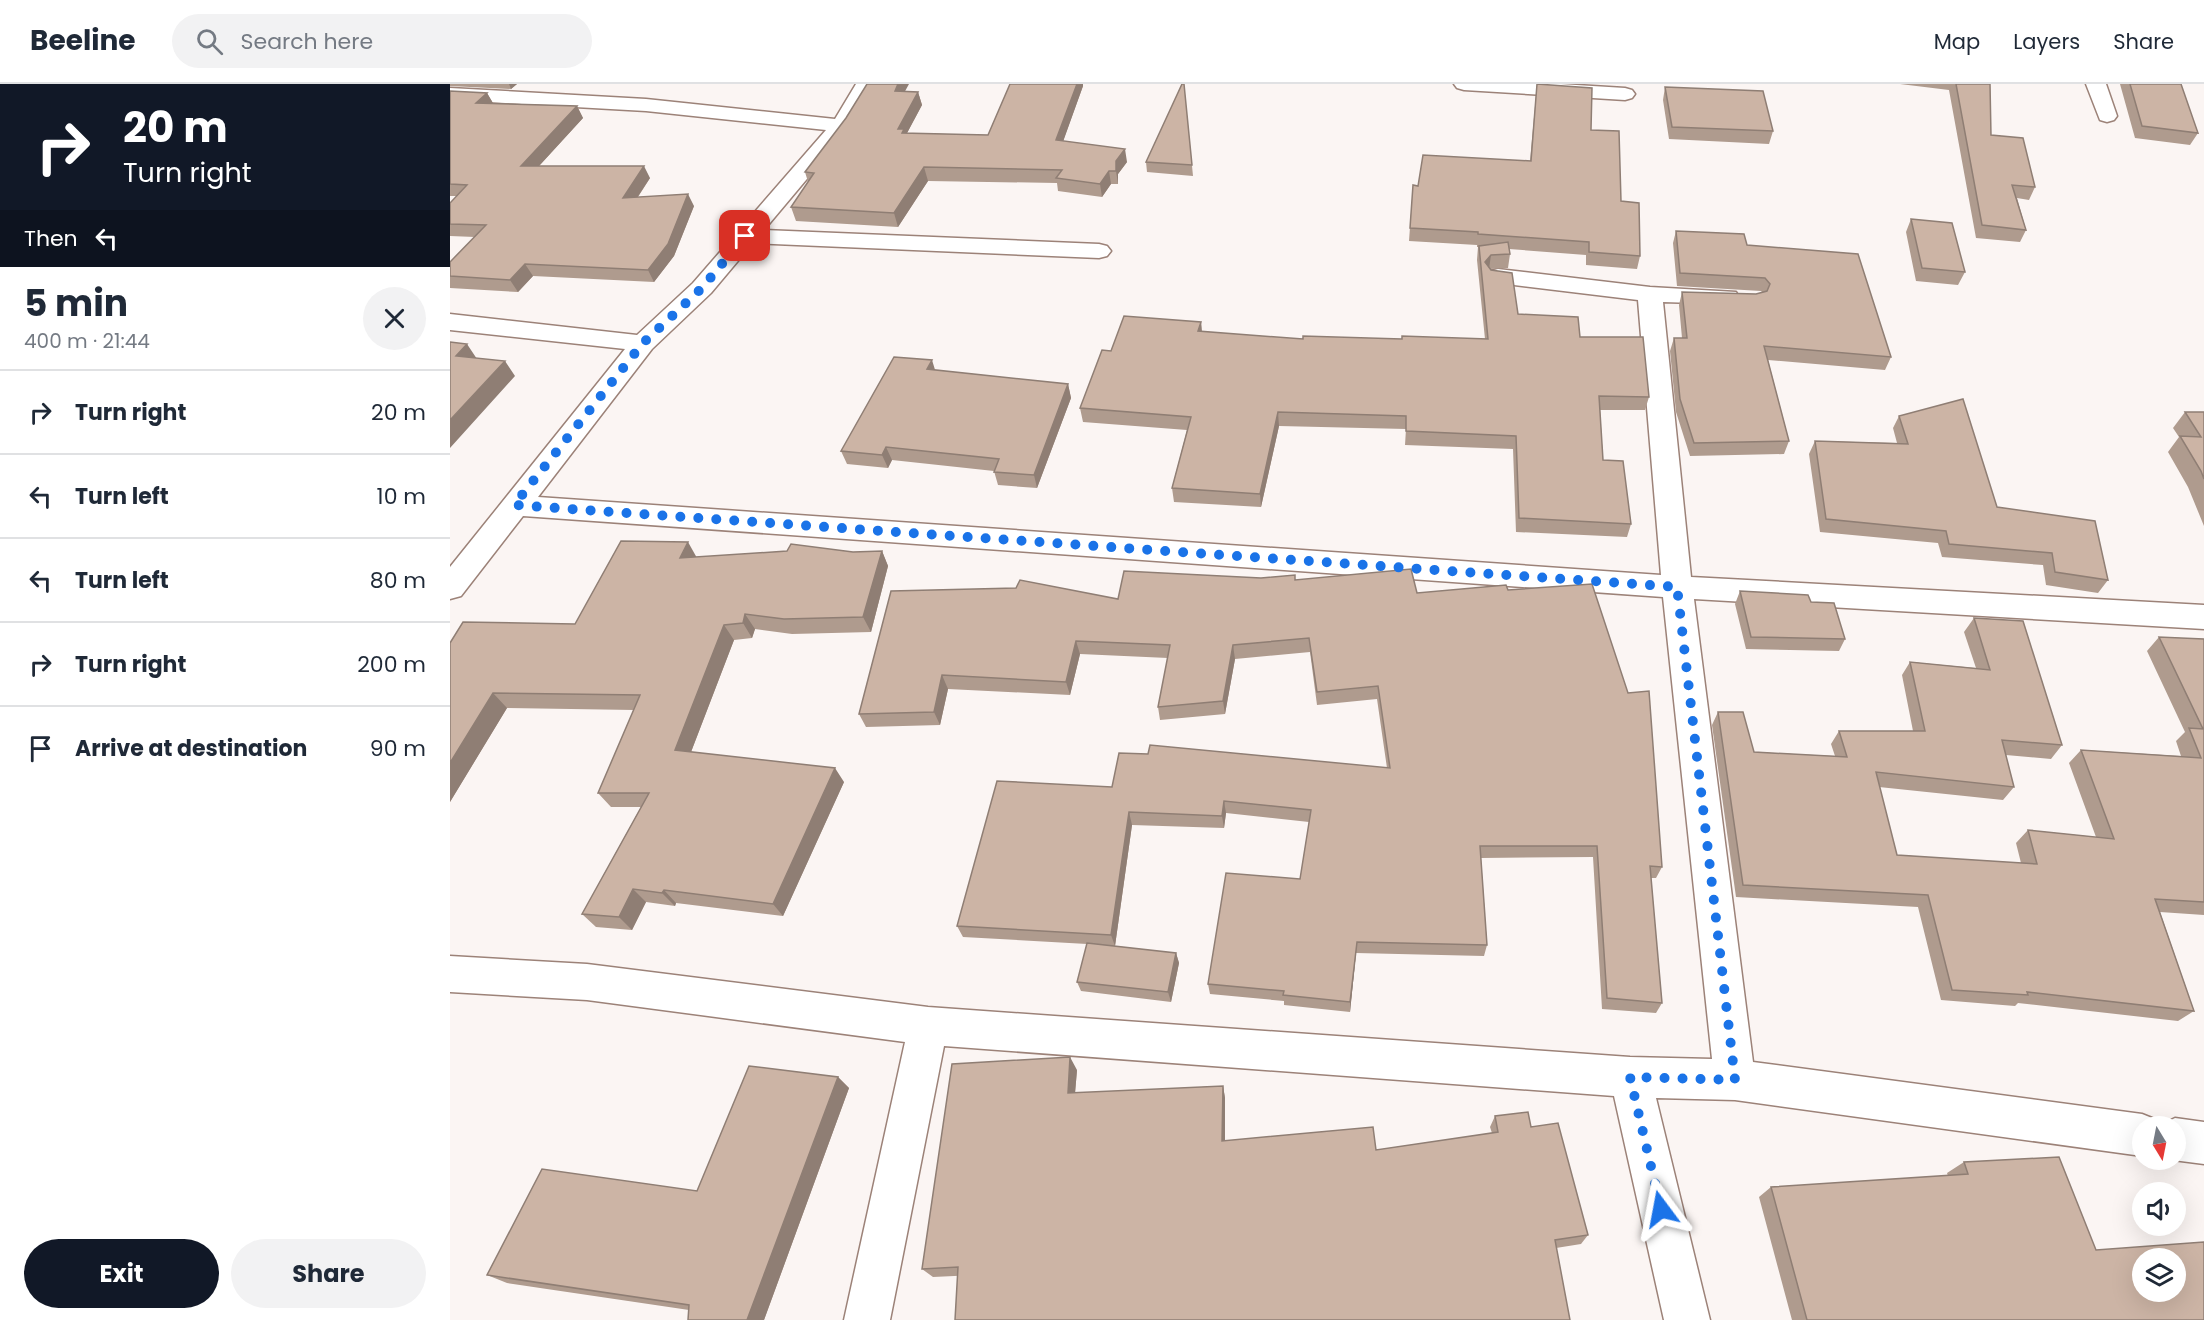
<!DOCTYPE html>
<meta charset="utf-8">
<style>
:root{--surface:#fff;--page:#f2f2f3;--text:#1f2937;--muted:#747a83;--line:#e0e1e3;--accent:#111827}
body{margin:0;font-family:Poppins,sans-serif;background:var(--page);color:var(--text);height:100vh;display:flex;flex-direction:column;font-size:22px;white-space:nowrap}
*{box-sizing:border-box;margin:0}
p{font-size:20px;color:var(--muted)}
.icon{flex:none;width:33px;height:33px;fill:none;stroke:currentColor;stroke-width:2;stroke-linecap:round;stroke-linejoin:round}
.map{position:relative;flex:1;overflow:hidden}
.details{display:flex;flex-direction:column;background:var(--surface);width:450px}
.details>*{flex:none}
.guide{background:#111827;color:#fff;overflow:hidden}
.needle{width:39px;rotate:170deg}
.buttons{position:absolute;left:1682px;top:1032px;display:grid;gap:12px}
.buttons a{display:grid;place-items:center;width:54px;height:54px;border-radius:50%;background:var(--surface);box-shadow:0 6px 24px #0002;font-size:30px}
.pin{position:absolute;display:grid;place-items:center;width:51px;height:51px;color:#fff;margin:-26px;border-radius:12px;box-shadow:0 3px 9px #0006}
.me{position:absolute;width:66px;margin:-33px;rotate:347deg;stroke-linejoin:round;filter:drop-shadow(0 0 4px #0008)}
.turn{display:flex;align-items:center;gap:21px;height:126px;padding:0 24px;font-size:27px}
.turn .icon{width:78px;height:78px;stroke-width:2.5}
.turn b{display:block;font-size:42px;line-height:51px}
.then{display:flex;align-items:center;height:57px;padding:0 24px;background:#0003;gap:12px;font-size:22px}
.round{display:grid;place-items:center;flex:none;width:63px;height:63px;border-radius:32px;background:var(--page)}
.overview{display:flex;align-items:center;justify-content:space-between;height:102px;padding:0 24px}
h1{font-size:36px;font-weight:700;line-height:45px}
.primary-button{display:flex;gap:12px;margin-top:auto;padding:12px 24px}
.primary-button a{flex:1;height:69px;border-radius:36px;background:var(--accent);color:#fff;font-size:24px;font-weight:700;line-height:69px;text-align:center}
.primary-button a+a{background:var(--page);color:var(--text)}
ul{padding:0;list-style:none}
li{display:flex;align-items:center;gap:18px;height:84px;padding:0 24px;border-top:2px solid var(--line)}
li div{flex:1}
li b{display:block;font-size:22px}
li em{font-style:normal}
header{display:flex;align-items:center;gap:36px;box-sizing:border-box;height:84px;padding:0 30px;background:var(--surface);border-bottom:2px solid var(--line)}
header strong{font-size:28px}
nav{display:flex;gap:33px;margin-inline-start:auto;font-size:21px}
.search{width:420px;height:54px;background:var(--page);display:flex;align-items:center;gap:15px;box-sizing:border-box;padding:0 21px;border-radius:33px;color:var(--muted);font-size:22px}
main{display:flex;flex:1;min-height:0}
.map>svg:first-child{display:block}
</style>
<header>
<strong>Beeline</strong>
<div class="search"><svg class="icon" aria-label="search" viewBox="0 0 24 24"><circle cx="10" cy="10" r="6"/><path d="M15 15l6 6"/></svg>Search here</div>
<nav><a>Map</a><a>Layers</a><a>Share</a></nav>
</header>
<main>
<section class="details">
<div class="guide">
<div class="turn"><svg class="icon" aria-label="right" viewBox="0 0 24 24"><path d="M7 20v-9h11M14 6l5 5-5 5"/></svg><div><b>20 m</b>Turn right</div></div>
<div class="then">Then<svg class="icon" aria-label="left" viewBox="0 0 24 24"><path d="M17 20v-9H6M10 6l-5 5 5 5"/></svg></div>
</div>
<div class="overview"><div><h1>5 min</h1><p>400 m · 21:44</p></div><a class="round"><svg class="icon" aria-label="close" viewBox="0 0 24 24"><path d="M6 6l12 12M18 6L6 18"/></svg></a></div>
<ul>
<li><svg class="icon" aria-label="right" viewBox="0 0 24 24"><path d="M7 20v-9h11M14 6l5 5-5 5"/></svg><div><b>Turn right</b></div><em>20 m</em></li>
<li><svg class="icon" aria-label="left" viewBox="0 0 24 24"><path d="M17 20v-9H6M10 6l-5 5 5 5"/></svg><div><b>Turn left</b></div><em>10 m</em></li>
<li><svg class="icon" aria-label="left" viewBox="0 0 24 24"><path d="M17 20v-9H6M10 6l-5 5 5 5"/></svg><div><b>Turn left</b></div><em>80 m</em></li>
<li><svg class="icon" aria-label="right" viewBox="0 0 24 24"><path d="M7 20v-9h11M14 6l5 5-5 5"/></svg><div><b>Turn right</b></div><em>200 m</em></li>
<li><svg class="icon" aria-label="arrive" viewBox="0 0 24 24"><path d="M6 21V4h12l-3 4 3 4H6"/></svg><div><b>Arrive at destination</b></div><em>90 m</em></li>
</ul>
<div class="primary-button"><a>Exit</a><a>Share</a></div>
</section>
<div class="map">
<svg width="1754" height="1236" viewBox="0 0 1754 1236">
<rect width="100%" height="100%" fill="#fbf5f3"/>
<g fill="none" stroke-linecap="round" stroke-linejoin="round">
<defs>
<path id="street" d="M406 0H426L398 46 314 146 649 160 657 162 661 167 657 172 649 174 303 159 261 209 202 265 88 413 1211 491 1188 216 1048 199 1040 197 1036 192 1040 187 1048 185 1200 203 1286 208 1289 213 1286 218 1277 220 1213 218 1241 493 1754 521V545L1244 515 1303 978 1692 1030 1707 1036 1709 1042 1725 1034 1754 1038V1080L1723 1076 1725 1042H1692V1072L1285 1016 1206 1014 1260 1236H1214L1164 1012 494 962 440 1236H394L455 958 137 916 0 908V872L137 880 478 923 1180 973 1262 975 1213 513 73 432 11 512 0 515V483L175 265 0 246V230L187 251 243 199 376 46 196 27 0 16V4L196 15 385 35Z
M1004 0H1110L1175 4 1182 6 1185 10 1182 14 1175 16 1014 6 1007 4Z
M1636 0H1656L1667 32 1664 36 1657 38 1650 36Z"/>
</defs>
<use href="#street" stroke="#9c8278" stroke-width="3"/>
<use href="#street" fill="#fff" fill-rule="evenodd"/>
</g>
<path fill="#af9b8e" d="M0 0H67L61 5 0 2Z
M560 0H633V2L613 57 677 78 668 90V100H661L652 113 608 107 607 99 478 97 448 143 346 137 341 123 358 98 355 88 455 7 468 8 472 21 457 49 538 51Z
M734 0 743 92 697 88 696 78Z
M1087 0 1141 46 1171 117 1190 172 1187 185 1136 181V171L1059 165 1060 170 1058 184 1040 185 1068 230 1130 253 1199 313 1195 326H1150L1153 376 1181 440 1177 453 1066 448 1063 365 955 361 956 345 829 342 811 423 724 418 722 404 737 346 633 338 630 324 661 267 751 238 752 248 853 255H1035L1027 176 1028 163H1027V161L959 157 963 101 968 102 1080 77Z
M1450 0H1540L1541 51 1585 103 1579 116 1567 114 1576 146 1570 158 1526 154 1499 6Z
M1670 0H1731L1748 49 1740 61 1685 54Z
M1215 3 1323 47 1319 60 1219 55 1213 16Z
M0 7 37 9 43 19 127 22 133 34 89 82 200 94 188 113 244 122 224 172 204 198 83 192 68 208 0 204V178L25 153 0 152V119L7 112H0Z
M1461 135 1515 188 1508 201 1466 197 1456 148Z
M1226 147 1297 161 1441 273 1435 286 1318 276 1339 357 1334 370 1240 372 1226 328 1220 267 1224 254H1232L1229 221 1232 208 1306 210 1313 209 1311 207 1227 202 1223 159Z
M485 286 618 300 621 314 587 404 548 401 544 387 442 376 438 384 397 380 391 367Z
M1735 328H1754V442L1738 403 1718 368 1729 353 1723 344Z
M1449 332 1547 423 1658 496 1648 509 1596 501 1593 481 1492 473 1488 459 1370 448 1359 370 1365 357 1447 359 1443 344Z
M432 467 438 482 421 548 342 550 305 545 302 554 284 556 241 668 394 698 333 832 226 819 225 822 196 818 182 846 146 843 132 830 191 723H161L148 709 184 626 57 624 0 718V559L125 540 247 473Z
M845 496 967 509 1058 506 1212 783 1206 794H1201L1212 919 1206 929 1152 925 1143 773 1031 774 1037 861 1034 872 906 869 900 928 834 921V917L760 910 758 900 850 795 859 738 776 729 774 744 682 741 665 862 726 869 729 879 721 918 631 907 627 898 637 860 513 853 507 842 662 703 937 684 927 615 867 621 860 568 785 575 775 630 710 636 708 623 718 574 630 570 620 611 498 605 490 641 416 643 409 630 441 507 668 515Z
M1290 507 1361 518 1395 555 1389 567 1296 565 1285 520Z
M1524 534 1612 661 1601 675 1556 671 1564 703 1553 716 1429 703 1447 771 1571 779 1566 759 1578 746 1646 753 1619 679 1631 666 1731 672 1726 657 1735 648 1697 567 1709 553 1754 555V831L1710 828 1744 927 1728 937 1568 919 1565 922 1491 916 1468 823 1286 813 1262 641 1268 628 1304 668 1385 672 1381 660 1389 647H1463L1452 591 1460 578 1526 584 1514 548Z
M627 986 625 1009 773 1002 775 1014V1057L926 1066 1042 1049 1040 1043 1045 1032 1081 1043 1138 1151 1131 1160 1106 1164 483 1193 472 1185Z
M388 993 399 1004 314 1236H238L239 1226 57 1199 37 1191 247 1107Z
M1514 1078 1646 1166 1754 1236H1342L1309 1113 1321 1103 1498 1092 1497 1089Z"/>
<path fill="#8f7e74" d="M59 0H67L61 5Z
M448 0H459L448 20 445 7Z
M627 0H633V2L609 69 606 56Z
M468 8 472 21 456 51 448 45Z
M37 9 44 21 26 19Z
M127 22 133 34 78 94 71 82Z
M675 65 677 78 668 90V100L666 87V77Z
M194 82 200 94 179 126 173 114Z
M474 83 478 97 448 143 444 129Z
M659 87 661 100 652 113 650 100Z
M238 110 244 122 224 172 204 198 198 186Z
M1041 171 1039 185 1035 178Z
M75 180 83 192 68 208 60 196Z
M751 238 752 251 748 247Z
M17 260 27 275 6 272Z
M482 276 486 289 477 285Z
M55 277 65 292 0 364V336Z
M618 300 621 314 587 404 584 391Z
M828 328 829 342 811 423 810 410Z
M436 363 442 376 438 384 432 371Z
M238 458 247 474H230Z
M432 467 438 482 421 548 413 533Z
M295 530 305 545 302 554 293 539Z
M274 541 284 556 236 681 225 666Z
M626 557 630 570 620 611 616 598Z
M783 561 785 575 775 630 773 617Z
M492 591 498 605 490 641 484 628Z
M43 609 57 624 0 718V679Z
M385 684 394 698 333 832 323 820Z
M774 717 776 729 774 744 772 732Z
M679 728 682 741 665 862 661 851Z
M183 805 196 818 182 846 169 833Z
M214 806 226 819 225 822 212 809Z
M907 858 906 869 900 928V918Z
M726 869 729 879 721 918 718 908Z
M620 973 627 986 624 1021 618 1009Z
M388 993 399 1004 314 1236H297Z
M773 1002 775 1014V1068L772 1057Z"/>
<path fill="#ccb4a5" stroke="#8f7e74" stroke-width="1.5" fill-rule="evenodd" d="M417 0H448L445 7 468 8 448 45H454L452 49 538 51 560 0H627L606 56 675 65 666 77V87H659L650 100 606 94 612 86 474 83 444 129 341 123 364 89 355 88 396 34Z
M732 0H734L742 81 696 78Z
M1087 0 1142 4 1141 46 1169 47 1171 117 1189 119 1190 172 1139 168V158L1028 150V148L960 144 963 101 968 102 973 71 1081 77Z
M1506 0H1540L1541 51 1573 54 1585 103 1562 101 1576 146 1532 141Z
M1680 0H1731L1748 49 1692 42Z
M1215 3 1313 7 1323 47 1222 43Z
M0 7 37 9 26 19 127 22 71 82H194L173 114 238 110 218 160 198 186 75 180 60 196 0 192V178L36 141 0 140V119L17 101 0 100Z
M1461 135 1502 139 1515 188 1472 184Z
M1226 147 1294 150 1297 161 1408 170 1441 273 1314 262 1339 357 1244 359 1230 315 1224 254H1237L1232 208 1306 210 1317 207 1320 200 1315 194 1230 189Z
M1058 158 1060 170 1041 171 1035 178 1041 186 1062 189 1068 230 1128 233 1130 253H1193L1199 313 1149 312 1153 376 1173 377 1181 440 1069 434 1066 352 956 347V332L828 328 810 410 722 404 741 333 630 324 652 266 661 267 674 232 751 238 748 247 853 255V252L952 255V252L1038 255 1029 162Z
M0 258 17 260 6 272 55 277 0 336Z
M444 273 482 276 477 285 618 300 584 391 544 388 549 375 436 363 432 371 391 367Z
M1513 315 1547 423 1645 437 1658 496 1605 488 1602 469 1499 460 1496 447 1376 435 1365 357 1458 360 1449 332Z
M1735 328H1754V395L1751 387 1730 352 1751 353Z
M171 457 238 458 230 474 337 467 341 460 403 468 432 467 413 533 334 535 295 530 293 539 274 541 225 666 385 684 323 820 214 806 212 809 183 805 169 833 132 830 199 709H148L190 611 43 609 0 679V559L13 538 125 540Z
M961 485 967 509 1056 501 1058 506 1142 500 1178 609 1199 607 1212 783 1200 782 1212 919 1157 914 1147 762H1030L1037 861 907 858 900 918 833 911 834 907 758 900 776 789 850 795 861 726 774 717 772 732 679 728 661 851 507 842 547 697 662 703 669 669 698 670 700 661 940 684 928 602 867 608 859 554 783 561 773 617 708 623 720 561 626 557 616 598 492 591 484 628 409 630 441 507 566 504 570 496 668 515 674 487 811 494 845 491V496Z
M1290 507 1358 511 1361 518 1384 519 1395 555 1301 553Z
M1524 534 1573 537 1612 661 1552 656 1564 703 1426 688 1447 771 1587 780 1578 746 1664 755 1631 666 1751 674 1739 644 1753 645 1709 553 1754 555V818L1705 815 1744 927 1577 908 1578 911 1502 906 1478 811 1293 801 1268 628H1293L1304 668 1397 673 1389 647H1475L1460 578 1540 586Z
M637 859 726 869 718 908 627 898Z
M620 973 618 1009 773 1002 772 1057 923 1043 926 1066 1048 1048 1045 1032 1078 1028 1081 1043 1108 1039 1138 1151 1105 1156 1120 1236H505L508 1183 472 1185 502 980Z
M299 982 388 993 297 1236H238L239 1221 37 1191 92 1085 247 1107Z
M1609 1073 1646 1166 1754 1158V1236H1357L1321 1103 1518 1090 1514 1078ZM1692 1174H1725V1208H1692Z"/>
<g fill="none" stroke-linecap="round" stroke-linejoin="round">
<path stroke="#1a73e8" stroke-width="10" stroke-dasharray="0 18" d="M295 152 252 204 193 259 64 421 1227 503 1285 996 1180 993 1211 1125"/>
</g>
</svg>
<div class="buttons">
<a><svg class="needle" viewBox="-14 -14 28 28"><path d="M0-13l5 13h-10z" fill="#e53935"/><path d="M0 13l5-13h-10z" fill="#747a83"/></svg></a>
<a><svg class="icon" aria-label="sound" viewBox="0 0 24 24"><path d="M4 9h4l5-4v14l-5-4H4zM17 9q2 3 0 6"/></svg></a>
<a><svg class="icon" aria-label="layers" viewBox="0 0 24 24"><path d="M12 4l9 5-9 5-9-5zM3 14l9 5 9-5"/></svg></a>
</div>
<div class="pin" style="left:295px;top:152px;background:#d93025"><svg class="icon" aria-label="arrive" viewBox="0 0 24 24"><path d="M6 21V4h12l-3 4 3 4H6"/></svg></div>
<svg class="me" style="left:1211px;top:1125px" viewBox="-20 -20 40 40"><path d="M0-17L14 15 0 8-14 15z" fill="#1a73e8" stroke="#fff" stroke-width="4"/></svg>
</div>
</main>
